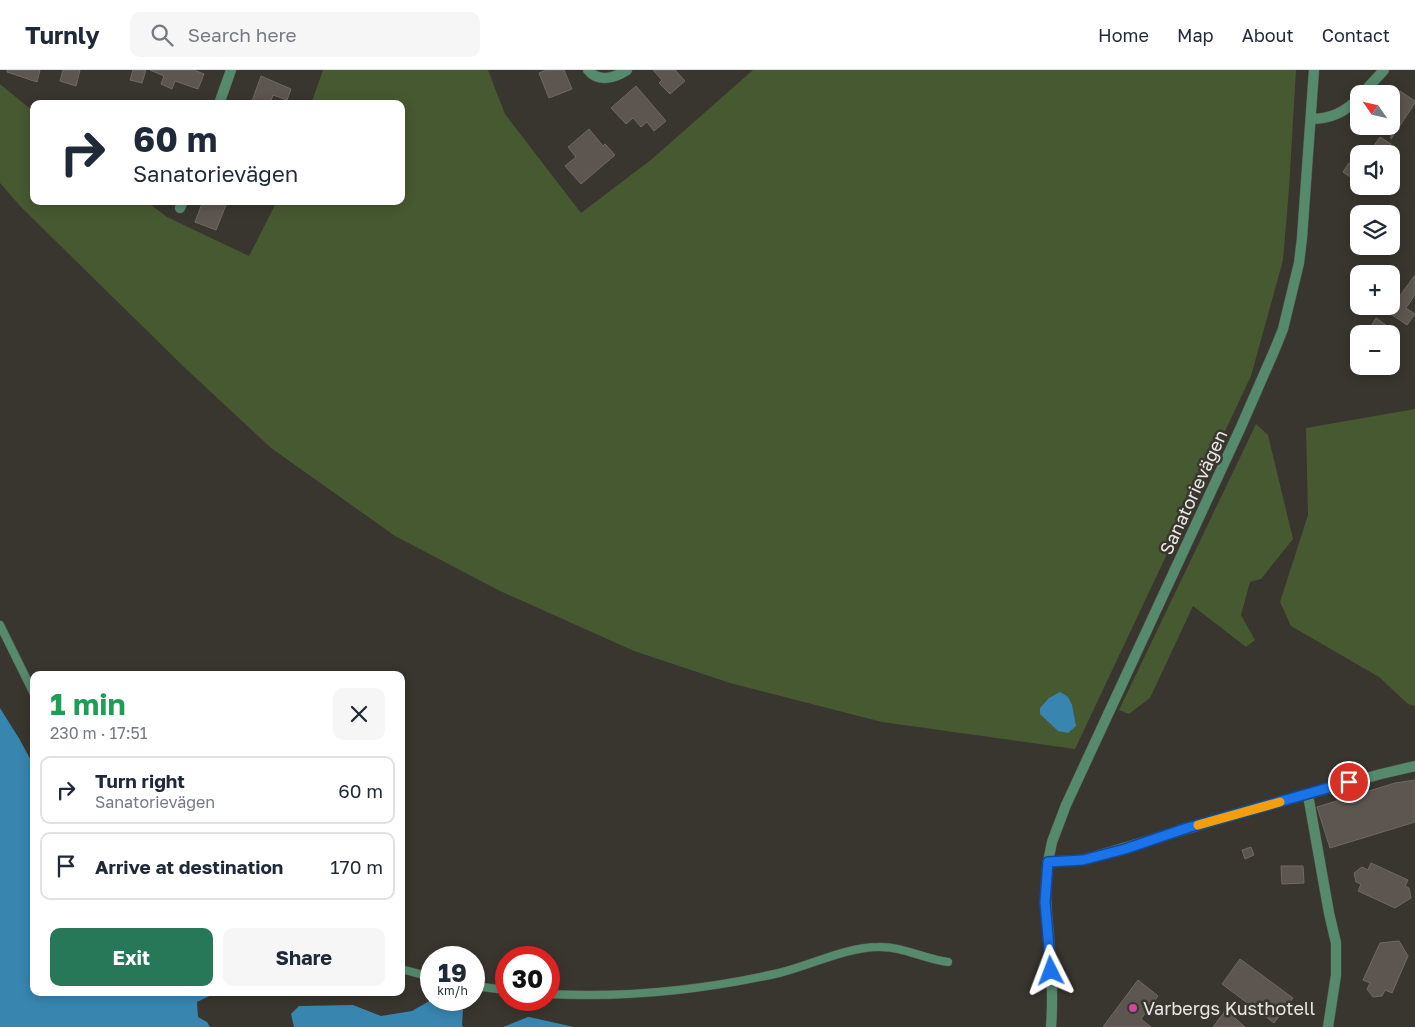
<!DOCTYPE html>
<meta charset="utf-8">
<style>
:root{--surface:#fff;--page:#f6f6f7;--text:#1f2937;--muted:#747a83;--line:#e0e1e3;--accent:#277859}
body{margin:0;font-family:"Golos Text",sans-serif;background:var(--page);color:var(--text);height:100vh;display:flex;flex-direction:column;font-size:19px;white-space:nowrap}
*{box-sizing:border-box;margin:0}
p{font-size:16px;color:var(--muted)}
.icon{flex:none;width:28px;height:28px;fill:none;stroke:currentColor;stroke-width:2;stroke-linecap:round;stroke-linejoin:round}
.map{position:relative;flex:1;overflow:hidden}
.details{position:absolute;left:30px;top:601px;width:375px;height:325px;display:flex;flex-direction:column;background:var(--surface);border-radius:10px;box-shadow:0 2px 12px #0003}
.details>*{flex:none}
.banner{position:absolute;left:30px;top:30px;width:375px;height:105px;border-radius:10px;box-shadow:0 2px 12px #0003;background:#fff;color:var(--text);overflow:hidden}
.needle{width:32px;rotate:304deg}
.controls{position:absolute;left:1350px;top:15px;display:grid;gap:10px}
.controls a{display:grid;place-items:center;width:50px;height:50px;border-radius:10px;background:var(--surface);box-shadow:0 2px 12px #0003;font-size:25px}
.speed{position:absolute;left:420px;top:876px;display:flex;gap:10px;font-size:25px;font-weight:700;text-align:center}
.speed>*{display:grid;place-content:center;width:65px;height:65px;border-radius:50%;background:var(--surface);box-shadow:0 2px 12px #0003;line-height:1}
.speed small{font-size:12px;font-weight:400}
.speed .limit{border:8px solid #d22;background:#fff;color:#111}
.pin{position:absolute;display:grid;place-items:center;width:42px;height:42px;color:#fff;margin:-21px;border:2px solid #fff;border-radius:50%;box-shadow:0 1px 5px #0007}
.me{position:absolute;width:55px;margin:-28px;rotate:357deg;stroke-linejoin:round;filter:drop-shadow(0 0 4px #0008)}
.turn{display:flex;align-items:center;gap:18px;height:105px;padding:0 20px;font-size:22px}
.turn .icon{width:65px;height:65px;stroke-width:2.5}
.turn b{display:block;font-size:35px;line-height:42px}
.round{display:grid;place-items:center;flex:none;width:52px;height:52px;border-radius:10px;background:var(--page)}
.head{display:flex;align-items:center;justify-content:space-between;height:85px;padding:0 20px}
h1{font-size:30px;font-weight:700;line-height:38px;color:#1e9e55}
.primary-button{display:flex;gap:10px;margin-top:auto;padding:10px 20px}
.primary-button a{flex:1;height:58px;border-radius:10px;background:var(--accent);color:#fff;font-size:20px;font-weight:700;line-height:58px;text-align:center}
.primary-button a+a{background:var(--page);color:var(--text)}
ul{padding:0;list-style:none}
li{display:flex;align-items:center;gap:15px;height:68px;margin:0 10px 8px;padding:0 10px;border:2px solid var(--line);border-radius:10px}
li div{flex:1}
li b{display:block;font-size:19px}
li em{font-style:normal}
header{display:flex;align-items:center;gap:30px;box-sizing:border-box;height:70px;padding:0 25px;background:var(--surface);border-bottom:1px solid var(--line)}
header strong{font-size:24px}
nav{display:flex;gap:28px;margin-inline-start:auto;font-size:18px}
.search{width:350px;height:45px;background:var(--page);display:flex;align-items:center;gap:12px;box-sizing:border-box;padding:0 18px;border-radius:10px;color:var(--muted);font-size:19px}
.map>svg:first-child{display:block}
</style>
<header>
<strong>Turnly</strong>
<div class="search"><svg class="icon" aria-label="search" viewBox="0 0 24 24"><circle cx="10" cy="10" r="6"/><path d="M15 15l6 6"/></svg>Search here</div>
<nav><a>Home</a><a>Map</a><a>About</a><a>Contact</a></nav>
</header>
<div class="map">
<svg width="1415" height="957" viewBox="0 0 1415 957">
<rect width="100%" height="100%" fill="#39352f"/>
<path fill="#475931" d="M323 0H488L505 44 581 143 652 89 753 0H1296L1289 119 1283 190 1251 306 1075 679 882 652 730 613 634 581 498 520 395 466 271 378 184 297 21 137 0 113V14L34 42V131H146L167 147 249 186 277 131H401V34H311Z
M1415 339V636L1408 634 1379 607 1291 556 1280 532 1308 445 1306 358Z
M1256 354 1268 365 1293 469 1261 509 1250 512 1241 545 1255 570 1246 577 1193 536 1150 628 1129 644 1119 640Z"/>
<path fill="#3886b0" d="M1060 622 1068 627 1072 635 1076 656 1068 663 1058 661 1040 644V638L1049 628Z
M0 638 20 670 34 696V922L216 923 197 932 198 947 207 952 210 957H0Z
M431 930 454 931 463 939 462 956 464 957H294L291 944 299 936 353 935 381 946 412 941Z
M528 947H529L574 957H503Z"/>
<path fill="#5c5550" stroke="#706965" d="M7 0H40L37 12 7 2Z
M63 0H80L76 16 60 11Z
M133 0H146L142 13 130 10Z
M150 0H194L204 4 198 19 175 11 172 19 161 14 164 6Z
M546 0H564L572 19 549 28 539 3Z
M653 0H675L685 11 670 24 659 13 662 10Z
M261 6 291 19 287 30 273 25 270 34H251Z
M636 16 666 51 654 61 647 52 641 57 633 48 626 54 611 38Z
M1400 21 1415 31V33L1391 69V35Z
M589 59 603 76 605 74 615 85 581 114 565 96 576 87 568 77Z
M1380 67 1391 74 1384 84H1368Z
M1349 93 1359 99V113L1343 102Z
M203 131H217L226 135 216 160 195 152Z
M1415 205V225L1406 238 1415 244 1407 255 1388 242Z
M1376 248 1386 255 1380 264H1366Z
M1415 710V752L1330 778 1317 737 1395 713Z
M1251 777 1254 785 1245 789 1242 780Z
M1371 793 1408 810 1405 816 1409 818 1411 828 1395 838 1358 821 1361 814 1356 812 1354 803 1362 797 1368 800Z
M1281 796H1303L1304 813 1282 814Z
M1399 871 1408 886 1392 923 1385 920 1382 926 1373 927 1367 919 1370 913 1363 910 1380 873Z
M1240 889 1293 928 1274 953 1222 914Z
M1138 910 1158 926 1141 949 1151 957H1103Z
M1226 940 1245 957H1213Z"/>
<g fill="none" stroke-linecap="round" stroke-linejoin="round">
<defs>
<path id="pedestrian" d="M0 555 34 624
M401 899 431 907
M474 916 506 920
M549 924C626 928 703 920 779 903 809 896 846 877 878 877 902 876 924 889 948 892"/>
<path id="minor" d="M588 0C598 13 615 8 627 0
M1314 0 1302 168 1299 193 1283 259 1275 279 1240 359 1066 735 1052 772 1048 792 1083 790 1247 741 1381 704 1415 696
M1362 24 1384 0
M219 34 231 0
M1311 49C1331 49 1345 42 1359 28
M180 138 183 131
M1308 725 1329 843 1336 873V905L1328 957
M1048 792C1043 822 1048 850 1050 880 1052 906 1053 932 1051 957"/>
</defs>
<use href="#pedestrian" stroke="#55524c" stroke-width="9"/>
<use href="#minor" stroke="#55524c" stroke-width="11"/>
<use href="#pedestrian" stroke="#568a6d" stroke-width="8"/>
<use href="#minor" stroke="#568a6d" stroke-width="10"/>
</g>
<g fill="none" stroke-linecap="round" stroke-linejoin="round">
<defs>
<path id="route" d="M1051 901 1045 832 1048 792 1083 790 1125 779 1187 758 1349 712"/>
</defs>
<use href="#route" stroke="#114b97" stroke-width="12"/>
<use href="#route" stroke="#1a73e8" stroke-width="9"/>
<path stroke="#f59e0b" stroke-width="9" d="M1198 755 1280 732"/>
</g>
<circle fill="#d1479c" stroke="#39352f" stroke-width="2" cx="1133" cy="938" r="5"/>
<g text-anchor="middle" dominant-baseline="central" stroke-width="5" stroke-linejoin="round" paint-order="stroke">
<g font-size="18" fill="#eae8e4" stroke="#39352f">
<text transform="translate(1193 422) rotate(-65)">Sanatorievägen</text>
</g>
<g font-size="18" fill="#eae8e4" stroke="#39352f" text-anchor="start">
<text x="1143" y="938">Varbergs Kusthotell</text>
</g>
</g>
</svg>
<div class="controls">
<a><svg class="needle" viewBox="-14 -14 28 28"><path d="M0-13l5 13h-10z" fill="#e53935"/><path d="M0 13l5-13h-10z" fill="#747a83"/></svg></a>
<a><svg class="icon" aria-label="sound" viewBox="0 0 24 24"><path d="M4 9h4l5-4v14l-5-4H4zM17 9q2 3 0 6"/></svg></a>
<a><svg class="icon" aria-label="layers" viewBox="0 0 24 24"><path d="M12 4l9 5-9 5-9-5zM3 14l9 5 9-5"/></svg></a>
<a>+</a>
<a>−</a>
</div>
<div class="speed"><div>19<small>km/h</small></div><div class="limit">30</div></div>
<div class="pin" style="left:1349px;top:712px;background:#d93025"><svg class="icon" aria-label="arrive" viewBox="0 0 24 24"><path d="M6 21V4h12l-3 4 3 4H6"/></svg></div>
<svg class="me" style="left:1051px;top:901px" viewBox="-20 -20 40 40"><path d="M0-17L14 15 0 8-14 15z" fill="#1a73e8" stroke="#fff" stroke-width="4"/></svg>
<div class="banner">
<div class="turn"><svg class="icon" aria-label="right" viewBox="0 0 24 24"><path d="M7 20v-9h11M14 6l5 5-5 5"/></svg><div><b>60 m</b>Sanatorievägen</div></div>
</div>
<section class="details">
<div class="head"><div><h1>1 min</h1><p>230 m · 17:51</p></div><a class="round"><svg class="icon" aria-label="close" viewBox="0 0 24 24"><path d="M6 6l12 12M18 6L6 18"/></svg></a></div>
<ul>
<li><svg class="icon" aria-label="right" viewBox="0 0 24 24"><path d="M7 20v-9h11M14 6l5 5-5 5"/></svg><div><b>Turn right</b><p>Sanatorievägen</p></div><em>60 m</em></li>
<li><svg class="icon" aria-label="arrive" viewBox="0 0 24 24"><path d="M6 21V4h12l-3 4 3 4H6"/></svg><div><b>Arrive at destination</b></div><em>170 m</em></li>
</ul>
<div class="primary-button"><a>Exit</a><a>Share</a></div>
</section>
</div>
